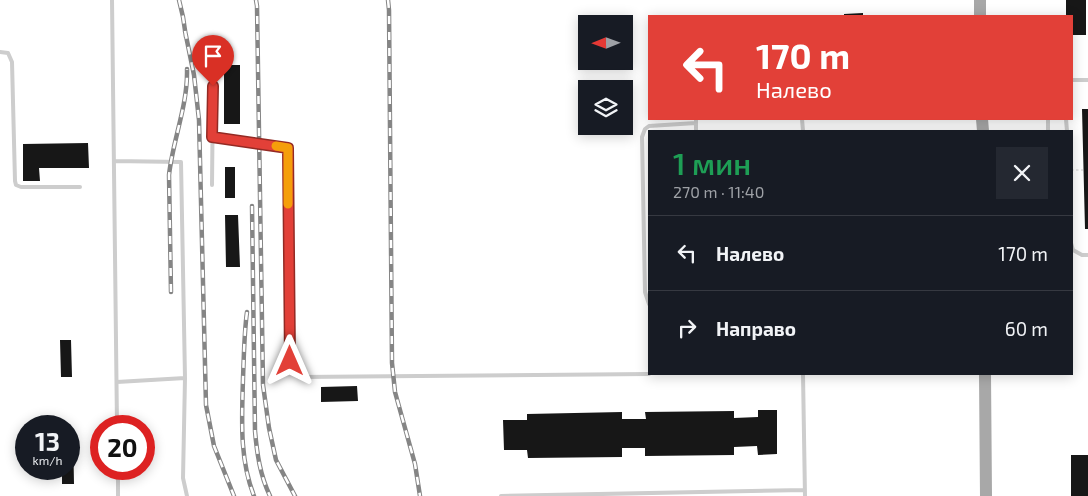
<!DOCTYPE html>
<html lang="ru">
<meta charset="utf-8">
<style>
:root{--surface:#171b24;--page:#242831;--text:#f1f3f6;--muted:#9ea1a6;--line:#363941}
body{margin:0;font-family:"Exo 2",sans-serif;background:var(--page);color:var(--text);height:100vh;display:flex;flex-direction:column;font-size:19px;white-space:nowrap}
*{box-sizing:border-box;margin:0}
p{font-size:16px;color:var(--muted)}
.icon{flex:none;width:28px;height:28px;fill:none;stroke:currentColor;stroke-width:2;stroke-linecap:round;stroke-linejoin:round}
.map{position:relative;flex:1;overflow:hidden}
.panel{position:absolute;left:648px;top:130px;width:425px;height:245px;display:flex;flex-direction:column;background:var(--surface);border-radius:0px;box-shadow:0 2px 12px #0003}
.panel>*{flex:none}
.guide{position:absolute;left:648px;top:15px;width:425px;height:105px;border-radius:0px;box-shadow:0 2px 12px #0003;background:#e24038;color:#fff;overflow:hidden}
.needle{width:32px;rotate:269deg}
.controls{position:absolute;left:578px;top:15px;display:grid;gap:10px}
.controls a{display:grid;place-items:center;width:55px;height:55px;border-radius:0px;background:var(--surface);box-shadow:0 2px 12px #0003;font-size:25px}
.speed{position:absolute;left:15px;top:415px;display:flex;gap:10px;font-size:25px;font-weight:700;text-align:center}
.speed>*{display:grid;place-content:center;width:65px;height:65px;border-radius:50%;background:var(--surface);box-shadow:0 2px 12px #0003;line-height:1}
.speed small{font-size:12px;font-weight:400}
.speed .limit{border:8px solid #d22;background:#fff;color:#111}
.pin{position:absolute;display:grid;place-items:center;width:42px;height:42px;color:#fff;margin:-51px -21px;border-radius:50% 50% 50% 0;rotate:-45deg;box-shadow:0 0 5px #0007}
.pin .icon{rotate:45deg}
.me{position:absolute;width:55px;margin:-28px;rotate:0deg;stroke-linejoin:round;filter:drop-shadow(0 0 4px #0008)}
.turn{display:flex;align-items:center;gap:18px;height:105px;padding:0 25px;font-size:22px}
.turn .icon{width:65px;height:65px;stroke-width:2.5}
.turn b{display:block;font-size:35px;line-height:42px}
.round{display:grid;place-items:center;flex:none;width:52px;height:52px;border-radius:0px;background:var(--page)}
.summary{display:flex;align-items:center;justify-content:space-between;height:85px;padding:0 25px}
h1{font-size:30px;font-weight:600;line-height:38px;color:#1e9e55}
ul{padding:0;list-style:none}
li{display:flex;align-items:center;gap:15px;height:75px;padding:0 25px;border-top:1px solid var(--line)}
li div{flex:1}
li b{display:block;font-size:19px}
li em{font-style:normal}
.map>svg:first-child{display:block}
</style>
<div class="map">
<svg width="1088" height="496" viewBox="0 0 1088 496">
<rect width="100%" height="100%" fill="#fff"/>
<path fill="#171717" d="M1066 0H1086V35H1071V16H1066Z
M863 13V16H844V14Z
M224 65H240V124H224Z
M1082 109H1088V229H1085Z
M88 143 89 168H39L40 181H23V144Z
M225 167H235V198H225Z
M225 215H238L240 267H226Z
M60 340H71L72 377H61Z
M357 386 358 401 321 402V387Z
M758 410H777V454L758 455 757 446 734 447V455L645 456V448H622V457L528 458 527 450H504L503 420H527V414L622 412V419H646L645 412 734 411V418L758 417Z
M69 432H73L74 484H62V469H69Z
M1071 455H1088V496H1071Z"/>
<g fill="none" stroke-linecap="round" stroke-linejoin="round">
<path stroke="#cdcdcd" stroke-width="1" stroke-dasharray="2.5 2.5" stroke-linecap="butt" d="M1071 170H1083"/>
<path stroke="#cdcdcd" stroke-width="4" d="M112 0 117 426
M0 52 8 53 12 62 15 181 16 185 21 187H80
M1071 80H1088
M696 119V131
M802 119 803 131
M1048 119V131
M1066 119 1067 131
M212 137 288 148 290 361 299 377 649 374
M114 161 181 162 185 378 183 478 187 496
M212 185 213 86
M1071 243 1073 250 1082 255H1088
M649 304 645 292 642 137 645 129 649 126 696 123
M803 374 805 496
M117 382 185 378
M118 469V496
M501 496 805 490"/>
<path stroke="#a8a8a8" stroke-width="12" d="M980 0V16
M982 119 983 131
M985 374 986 496"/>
<defs>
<path id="rail" d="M179 0 183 17 186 37
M256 0 257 6 263 385 269 428 276 460 295 496
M388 0 389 10 392 363 395 392 415 464 420 496
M185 31 194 75 199 120 206 405 214 446 234 496
M252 206 255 431C257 454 260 475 270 496
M171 292 169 175C173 139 188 105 187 69
M247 312C244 334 244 356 243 378 242 418 239 458 254 496"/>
</defs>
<use href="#rail" stroke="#858585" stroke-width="4.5"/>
<use href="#rail" stroke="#fff" stroke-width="2.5" stroke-dasharray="8" stroke-linecap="butt"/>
</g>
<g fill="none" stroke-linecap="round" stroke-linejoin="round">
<defs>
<path id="route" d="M213 86 212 137 288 148 290 361"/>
</defs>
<use href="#route" stroke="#932a24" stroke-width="12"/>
<use href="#route" stroke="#e24038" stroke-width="9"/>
<path stroke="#f59e0b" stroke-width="9" d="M276 146 288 148V204"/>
</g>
</svg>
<div class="controls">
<a><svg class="needle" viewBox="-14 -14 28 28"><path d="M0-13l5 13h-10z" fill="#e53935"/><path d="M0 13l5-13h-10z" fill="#9ea1a6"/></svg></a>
<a><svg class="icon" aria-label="layers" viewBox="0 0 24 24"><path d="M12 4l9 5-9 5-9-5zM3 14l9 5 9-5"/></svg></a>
</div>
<div class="speed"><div>13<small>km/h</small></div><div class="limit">20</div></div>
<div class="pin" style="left:213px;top:86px;background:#d93025"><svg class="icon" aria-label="arrive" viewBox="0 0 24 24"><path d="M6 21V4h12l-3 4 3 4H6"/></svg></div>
<svg class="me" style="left:290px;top:361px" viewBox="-20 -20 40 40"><path d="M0-17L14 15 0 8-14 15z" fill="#e24038" stroke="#fff" stroke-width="4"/></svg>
<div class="guide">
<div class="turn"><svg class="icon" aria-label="left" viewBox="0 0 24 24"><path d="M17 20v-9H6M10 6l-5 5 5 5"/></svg><div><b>170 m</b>Налево</div></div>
</div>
<section class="panel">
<div class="summary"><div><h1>1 мин</h1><p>270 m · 11:40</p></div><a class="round"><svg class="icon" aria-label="close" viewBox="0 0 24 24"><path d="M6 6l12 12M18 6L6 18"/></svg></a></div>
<ul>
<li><svg class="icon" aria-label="left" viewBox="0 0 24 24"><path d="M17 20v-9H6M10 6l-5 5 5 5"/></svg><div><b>Налево</b></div><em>170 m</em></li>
<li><svg class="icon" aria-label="right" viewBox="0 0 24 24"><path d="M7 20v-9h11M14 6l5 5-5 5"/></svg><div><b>Направо</b></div><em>60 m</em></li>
</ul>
</section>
</div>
